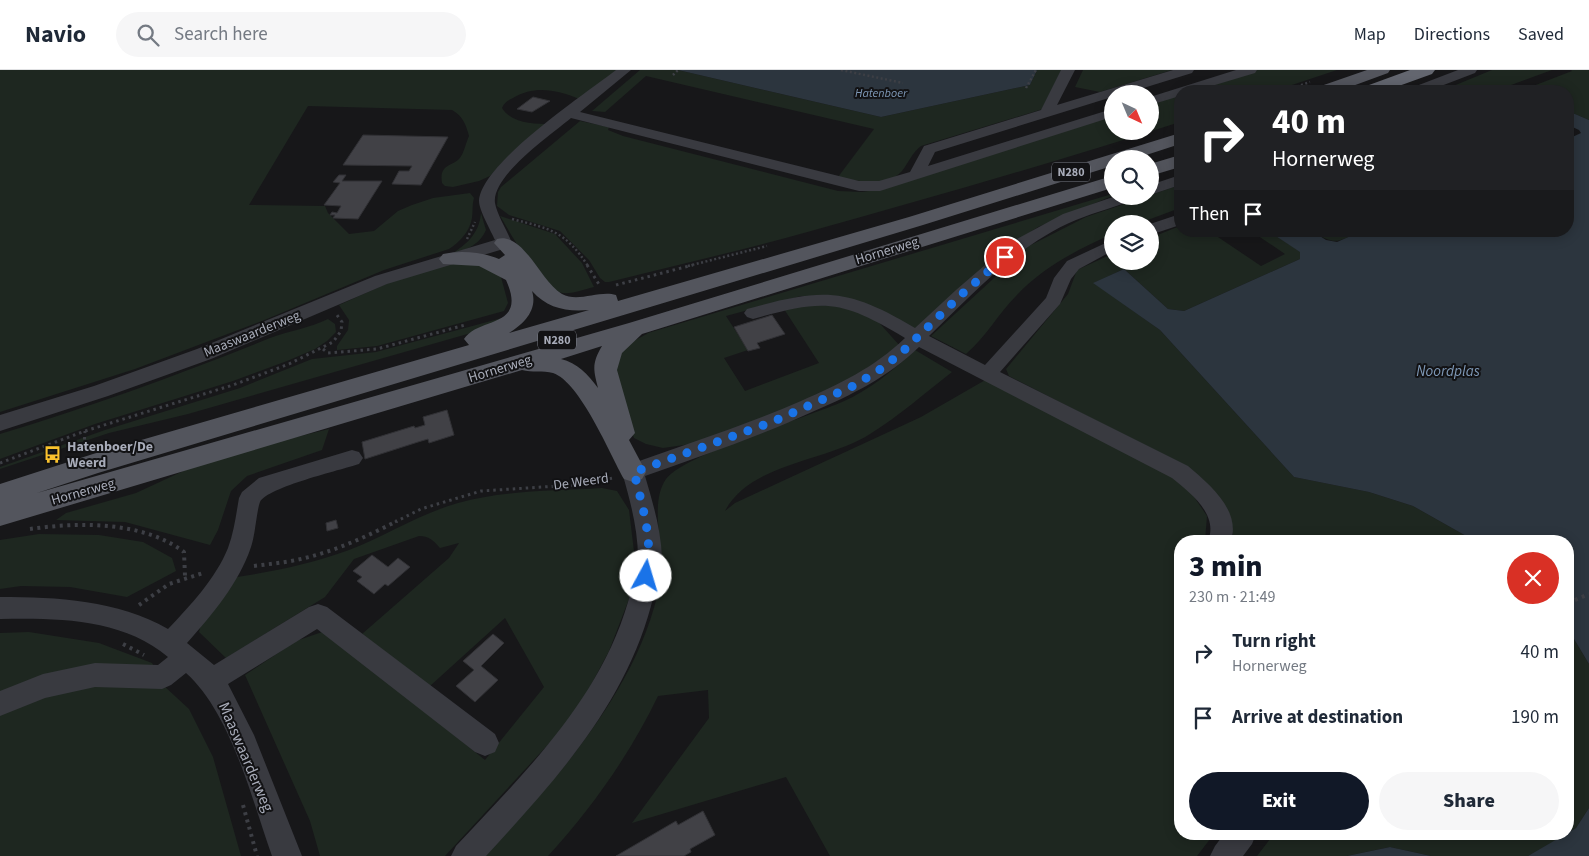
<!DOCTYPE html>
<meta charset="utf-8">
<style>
:root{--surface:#fff;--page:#f6f6f7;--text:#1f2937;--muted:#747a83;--line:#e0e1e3;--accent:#111827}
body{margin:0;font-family:"Source Sans 3",sans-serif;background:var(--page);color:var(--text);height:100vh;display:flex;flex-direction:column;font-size:19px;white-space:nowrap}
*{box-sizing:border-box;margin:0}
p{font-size:16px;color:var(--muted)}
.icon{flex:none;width:28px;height:28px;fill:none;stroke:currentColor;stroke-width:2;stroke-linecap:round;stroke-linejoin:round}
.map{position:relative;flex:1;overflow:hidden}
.drawer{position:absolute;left:1174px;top:465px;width:400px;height:305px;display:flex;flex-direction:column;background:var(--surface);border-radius:20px;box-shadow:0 2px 12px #0003}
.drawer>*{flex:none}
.top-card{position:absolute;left:1174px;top:15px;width:400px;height:152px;border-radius:20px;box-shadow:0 2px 12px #0003;background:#202124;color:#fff;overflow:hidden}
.needle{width:32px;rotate:136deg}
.controls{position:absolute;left:1104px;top:15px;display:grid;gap:10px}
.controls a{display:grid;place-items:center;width:55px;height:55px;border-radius:50%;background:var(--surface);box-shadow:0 2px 12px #0003;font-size:25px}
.pin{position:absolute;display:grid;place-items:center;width:42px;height:42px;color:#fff;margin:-21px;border:2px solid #fff;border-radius:50%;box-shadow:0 1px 5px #0007}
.me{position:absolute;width:55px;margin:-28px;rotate:6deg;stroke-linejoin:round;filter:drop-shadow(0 0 4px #0008)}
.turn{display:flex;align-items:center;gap:18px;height:105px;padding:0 15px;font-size:22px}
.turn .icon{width:65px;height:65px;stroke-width:2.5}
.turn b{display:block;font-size:35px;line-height:42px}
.then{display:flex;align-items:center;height:48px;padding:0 15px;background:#0003;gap:10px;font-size:19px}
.round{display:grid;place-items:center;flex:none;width:52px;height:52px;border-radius:26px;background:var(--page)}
.head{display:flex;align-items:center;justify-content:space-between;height:85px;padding:0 15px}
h1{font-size:30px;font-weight:800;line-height:38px;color:var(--accent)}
.button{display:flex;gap:10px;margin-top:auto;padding:10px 15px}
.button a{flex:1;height:58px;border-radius:30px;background:var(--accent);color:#fff;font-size:20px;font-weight:800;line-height:58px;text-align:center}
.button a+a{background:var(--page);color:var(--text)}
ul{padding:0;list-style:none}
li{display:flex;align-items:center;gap:15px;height:65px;padding:0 15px}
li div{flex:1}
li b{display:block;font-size:19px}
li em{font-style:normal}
header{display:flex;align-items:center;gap:30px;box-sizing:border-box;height:70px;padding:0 25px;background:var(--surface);border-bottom:1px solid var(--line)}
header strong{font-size:24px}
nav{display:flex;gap:28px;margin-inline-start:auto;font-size:18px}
.search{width:350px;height:45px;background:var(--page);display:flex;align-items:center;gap:12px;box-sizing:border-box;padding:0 18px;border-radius:28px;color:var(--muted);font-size:19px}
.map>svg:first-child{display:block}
</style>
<header>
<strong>Navio</strong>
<div class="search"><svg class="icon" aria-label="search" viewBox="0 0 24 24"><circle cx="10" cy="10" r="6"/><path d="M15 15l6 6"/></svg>Search here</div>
<nav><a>Map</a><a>Directions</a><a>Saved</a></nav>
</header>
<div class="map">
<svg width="1589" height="786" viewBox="0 0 1589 786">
<rect width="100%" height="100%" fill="#171719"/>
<path fill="#1e2720" d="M0 0H617L579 29C557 20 535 15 513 28 508 30 504 33 502 38 512 54 534 54 551 54L513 82 490 106 479 111 453 117 445 116 442 113C439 94 451 97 459 89 464 84 466 72 469 66 466 55 463 46 452 40L308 36 249 135 325 136 328 143 349 164 374 161 398 141 412 135 433 128 470 123 474 128C472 135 473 141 472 148 470 161 460 172 449 179L384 200 262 251 135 299 0 342Z
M640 0H678L881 47 1030 15 1037 0H1064L1043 39 921 76C912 83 909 92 902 101 887 118 857 111 838 107L874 59 646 6 605 42 592 41Z
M1083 0H1172L1100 22 1075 17Z
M1257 0H1337L1274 21H1190Z
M1492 0H1552L1495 21H1441Z
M1571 0H1589V50L1568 41V21H1520L1572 1Z
M1180 24V52C1058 91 934 127 811 161 744 180 676 195 609 212H605L600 208 589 190 560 161 509 145 497 136 498 122 501 117 580 51 609 57 608 60 623 66 838 121 862 122 881 119 1112 46V61H1150V34Z
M1180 115V138L1137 154H1112V164C1077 180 1043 197 1016 226 998 244 986 267 966 284L931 266 1029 176 1086 147Z
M1112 124V126L1038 157 1018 170 916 259 827 226H801L726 246 748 280 724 288 745 321 819 293 784 239 792 236 842 234 874 247 900 276 847 312 750 355 691 374 663 378 646 374 634 368C627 349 608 305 617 286 622 275 639 269 648 263Z
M481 143 486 160C479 176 465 180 450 185 467 174 479 164 481 143Z
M500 146 555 164 582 193 594 217C585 219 573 224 563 223 542 221 511 164 500 146Z
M1180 156V161H1209L1261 196 1285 184 1251 161H1268L1301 182 1300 189 1184 241 1168 239 1124 199 1094 213 1160 260 1294 407 1369 422 1413 436 1475 471H1230L1233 465 1226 445 1116 361 1009 306 1006 299 1068 224 1077 200 1112 184V191H1150V168Z
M1312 161H1362C1337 172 1336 176 1312 161Z
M456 193 484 195 501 207 508 233 504 241 377 276 337 280V276L348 260 349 250 339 235C376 219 415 198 456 193Z
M502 248 478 261 188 344 109 363 0 399V397L105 360 240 318 312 289 376 282Z
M328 249 335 254 336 262 327 271 315 279 287 291 233 311 95 354 0 389V364C92 336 181 304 270 268 289 261 310 258 328 249Z
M915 280 952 302C925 323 899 346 870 364 827 392 751 392 725 441L735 433 921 347 987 309 1184 412 1207 446 1205 471H1180V764H1214L1197 786H830L786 707 632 753 709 648 708 620 658 626C630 684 592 738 548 786H484C555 711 640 618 660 513 666 482 648 435 666 409 683 385 808 347 842 332 868 321 894 300 915 280Z
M329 359 322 380 247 406 231 421 218 460 210 475 125 452 56 450 66 443 136 423 192 397 251 378Z
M602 418 617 421 629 440 636 498 629 529 609 581 582 632 555 667 445 786H320L310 751 245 605 296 571 325 561 485 690 544 617 505 548 430 616 362 564 449 488 459 473 440 478C433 470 429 466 419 466L354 489 325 527 226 588 199 562 203 546 231 508C271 502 311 494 349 480 386 466 419 444 458 433 504 420 554 421 602 418Z
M39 464 99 465 143 472 172 488 176 501 127 527 70 517 21 516 0 519V470Z
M1568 559 1589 594V738L1576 758 1568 763Z
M29 562 99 573 152 593 155 598 0 626V563Z
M88 612 163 615 189 639 213 687 241 786H0V640Z
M1274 764H1567L1528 786H1431L1390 777 1347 786H1257Z"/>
<path fill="#2c353e" d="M678 0H1037L1030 15 881 47Z
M1568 41 1589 50V594L1568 559V471H1475L1413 436 1369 422 1294 407 1160 260 1093 213 1124 199 1168 239 1184 241 1300 189V182L1268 161H1312L1326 170 1337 172 1362 161H1568V69L1581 63 1579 60 1568 55Z
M1589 738V786H1528L1576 758Z
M1390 777 1431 786H1347Z"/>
<path fill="#414146" stroke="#313135" d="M533 27 550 31 532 42 517 39Z
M363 65 448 67 421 115 392 114 399 101H409L412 96 343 95Z
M339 105H346L342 111H382L358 149 333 148 335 145H330L332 142 337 143 341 136 324 135 340 113 333 112Z
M772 245 785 264 757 273 760 278 748 281 734 257Z
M447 340 454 365 429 373 428 369 418 372 365 389 362 372 414 356 415 358 425 355 423 347Z
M336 450 338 458 327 461 326 453Z
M372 485 388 497 398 488 410 497 388 516 385 514 374 524 357 511 362 507 353 501Z
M493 564 504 573 481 596 498 610 475 632 456 616 474 600 463 591Z
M703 741 715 765 690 779 691 782 684 786H616L676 751 678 755Z"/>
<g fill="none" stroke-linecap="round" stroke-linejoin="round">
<path stroke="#3d3f45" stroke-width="2.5" stroke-dasharray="2 2.5" stroke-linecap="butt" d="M841 0 903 13
M673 5 678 0
M1026 18 1036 0
M1284 21 1310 12
M512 149C551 159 565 161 588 196
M467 169 475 152
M688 196 767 176"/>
<path stroke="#3d3f45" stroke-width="3" stroke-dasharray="2.5 4" stroke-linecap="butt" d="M587 195 600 216
M616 215 693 195
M323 279 328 283 377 279 465 255
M84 376 85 361
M0 393 85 361 233 315 289 294 333 272 341 261 342 252 337 245
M395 452 421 439 481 421 574 415 613 408"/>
<path stroke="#3d3f45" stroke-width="4" stroke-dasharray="3 4.5" stroke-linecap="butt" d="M30 459C79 452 143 451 184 482L185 506
M254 496C268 494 282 493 296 490 331 483 366 467 397 451
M1568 533 1589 524
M139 535 169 514 203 503
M123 574 144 585
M243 735 257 786"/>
<path fill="#393a40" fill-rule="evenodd" d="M616 0H631L580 42 859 111H879L910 102 924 76 1041 40 1061 0H1075L1057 35 1173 0H1194L1192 3 1124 24H1112V27L935 82 928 96 1112 39V47L880 121H859L571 48C552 64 491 106 495 133 497 145 508 162 512 173L510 177 387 214 211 289 108 326 0 361V345L94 316 197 279 375 206 495 170C491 161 479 140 479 131 481 93 585 24 616 0Z
M1236 0H1257L1255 3 1195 21H1180V26L1150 35V27Z
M1458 0H1477L1475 3 1428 21H1409L1411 18Z
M1180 105V115L1150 125V115Z
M1116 126H1140L1138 129C1117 136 1096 142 1076 150 1018 174 973 224 929 266L985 295 1046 228 1054 208 1067 191 1112 170V181L1079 199 1071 209 1060 234 1000 302 1188 396C1209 414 1241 440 1231 471H1208C1219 444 1190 423 1172 408L919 277C888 307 852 325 812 342 758 367 701 386 645 406 653 433 661 460 662 488 662 504 655 520 651 536 624 636 554 712 486 786H451L456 776C524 703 599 631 628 532 632 518 638 503 638 488 638 459 630 430 622 402L625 396C684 375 744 356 801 331 839 314 874 298 905 268 840 229 825 229 753 249L747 247 744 243 747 239C823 218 846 217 915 258L956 220 1013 171 1063 144Z
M1180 144V155L1150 165V154Z
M352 380 359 382 363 388 359 394C341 400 268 417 260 432 257 439 255 466 251 477 239 513 212 545 187 573L214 595 309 537 318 534 327 537 495 664 499 673 495 682 485 686 475 682 317 559 228 614 254 665 302 786H272C252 730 231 643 186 603L171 615 162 619 95 617 45 628 0 646V621L43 604 95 593 158 595 168 587C122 548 57 548 0 549V527C58 527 117 530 168 559 190 536 216 508 228 478 234 462 236 445 239 428L242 422 259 408Z
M1224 764H1256L1252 774 1243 786H1210L1215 776Z"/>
<path fill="#53555d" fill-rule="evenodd" d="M1367 0H1390L1388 3 1339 21H1316L1318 17Z
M1180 63V74L1134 89H1112V96L923 155 98 403 37 423 629 253 1112 106V118L642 264 622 283 617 300 635 363 629 370 646 402 642 409 633 412 624 409C610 384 580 312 553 303 543 300 532 303 522 300L0 456V414L93 384 469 275 464 269C479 246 528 259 506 210L479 196 443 194 439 189 443 184C460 180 483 182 499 189L505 185 494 173 497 169C524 162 540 211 562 224 578 233 599 220 616 225L618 231 909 147ZM532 221C547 238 566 242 589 240L509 263C524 254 538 240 532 221ZM602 276C592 293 593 299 598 318 588 304 577 293 561 289Z
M1180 85V97L1150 106V94Z"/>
<path fill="#63666f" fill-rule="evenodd" d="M1410 0H1435L1432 4 1385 21H1368L1366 19 1369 15Z"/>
</g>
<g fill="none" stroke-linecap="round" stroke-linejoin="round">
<path stroke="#1a73e8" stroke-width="9" stroke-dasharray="0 16.2" d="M646 506C654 472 642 435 634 402L772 352 853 316 878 301 900 284 962 224 1005 187"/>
</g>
<defs>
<symbol id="bus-bare" viewBox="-9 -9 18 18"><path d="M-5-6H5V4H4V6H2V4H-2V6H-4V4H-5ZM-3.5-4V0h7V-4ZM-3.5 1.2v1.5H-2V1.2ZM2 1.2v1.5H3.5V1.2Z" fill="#fac22d" stroke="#121214" stroke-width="2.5" paint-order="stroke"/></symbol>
</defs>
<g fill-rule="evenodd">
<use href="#bus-bare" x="40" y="372" width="25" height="25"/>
</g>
<g text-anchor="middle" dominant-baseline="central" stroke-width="4" stroke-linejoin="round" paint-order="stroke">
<g font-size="12" font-style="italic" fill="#7e98b6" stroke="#121214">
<text x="881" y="23">Hatenboer</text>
</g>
<g fill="#121214" stroke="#7b7e88" stroke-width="1">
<rect x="1052" y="92.5" width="38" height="19" rx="4"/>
<rect x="538" y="260.5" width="38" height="19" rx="4"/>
</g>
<g font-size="12" font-weight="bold" fill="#a8acb9">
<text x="1071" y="102">N280</text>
<text x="557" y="270">N280</text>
</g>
<g font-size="14" fill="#a8acb9" stroke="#121214">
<text transform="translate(887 181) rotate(-17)">Hornerweg</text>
<text transform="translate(252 264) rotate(-22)">Maaswaarderweg</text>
<text transform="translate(500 299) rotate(-17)">Hornerweg</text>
<text transform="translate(581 412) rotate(-8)">De Weerd</text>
<text transform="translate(83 422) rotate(-16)">Hornerweg</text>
</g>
<g font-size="14" font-weight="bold" fill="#a8acb9" stroke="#121214" text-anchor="start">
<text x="67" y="377">Hatenboer/De<tspan x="67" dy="16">Weerd</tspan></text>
</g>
<g font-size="15" font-style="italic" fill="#7e98b6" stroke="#121214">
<text x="1448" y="301">Noordplas</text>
</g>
<g font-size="16" fill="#a8acb9" stroke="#121214">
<text transform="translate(246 687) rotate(67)">Maaswaarderweg</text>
</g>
</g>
</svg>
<div class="controls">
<a><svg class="needle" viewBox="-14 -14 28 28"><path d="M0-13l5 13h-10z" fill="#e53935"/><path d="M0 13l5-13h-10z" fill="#747a83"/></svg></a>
<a><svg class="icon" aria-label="search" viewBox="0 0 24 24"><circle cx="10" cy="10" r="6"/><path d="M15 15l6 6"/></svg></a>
<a><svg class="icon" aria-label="layers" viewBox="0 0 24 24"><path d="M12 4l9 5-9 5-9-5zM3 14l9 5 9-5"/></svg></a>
</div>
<div class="pin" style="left:1005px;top:187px;background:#d93025"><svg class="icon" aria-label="arrive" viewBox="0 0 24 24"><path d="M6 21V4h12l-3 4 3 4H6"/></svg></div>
<svg class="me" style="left:646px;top:506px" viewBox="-20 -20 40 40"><circle r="19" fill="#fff"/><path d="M0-13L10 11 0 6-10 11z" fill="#1a73e8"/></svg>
<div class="top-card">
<div class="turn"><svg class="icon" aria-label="right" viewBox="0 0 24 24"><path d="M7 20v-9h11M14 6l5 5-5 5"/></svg><div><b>40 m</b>Hornerweg</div></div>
<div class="then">Then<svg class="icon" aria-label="arrive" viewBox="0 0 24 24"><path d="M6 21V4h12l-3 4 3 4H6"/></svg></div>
</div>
<section class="drawer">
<div class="head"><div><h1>3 min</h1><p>230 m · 21:49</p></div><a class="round" style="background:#d93025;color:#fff"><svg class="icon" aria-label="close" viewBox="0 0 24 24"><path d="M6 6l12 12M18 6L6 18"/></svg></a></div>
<ul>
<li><svg class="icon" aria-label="right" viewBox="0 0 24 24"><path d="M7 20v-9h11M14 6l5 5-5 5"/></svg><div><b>Turn right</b><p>Hornerweg</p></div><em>40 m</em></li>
<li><svg class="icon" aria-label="arrive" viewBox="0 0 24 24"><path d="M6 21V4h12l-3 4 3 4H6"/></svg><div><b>Arrive at destination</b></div><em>190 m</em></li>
</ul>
<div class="button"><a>Exit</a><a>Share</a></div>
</section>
</div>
